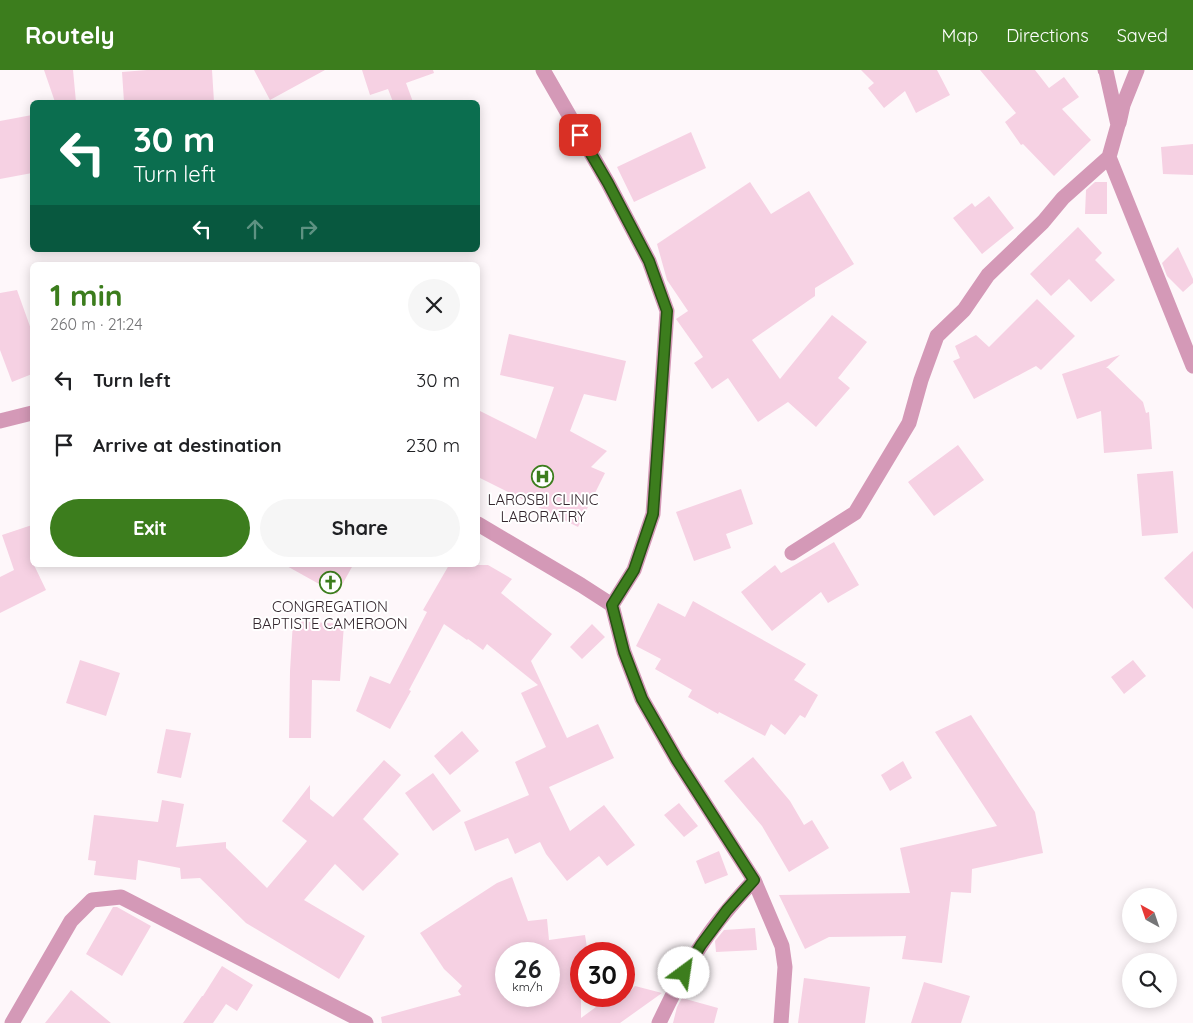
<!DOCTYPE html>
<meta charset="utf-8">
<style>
:root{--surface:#fff;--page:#f6f6f6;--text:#202124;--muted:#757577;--accent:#3c7d1d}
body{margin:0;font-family:Quicksand,sans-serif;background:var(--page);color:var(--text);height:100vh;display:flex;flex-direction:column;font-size:19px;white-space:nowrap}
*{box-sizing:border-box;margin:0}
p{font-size:16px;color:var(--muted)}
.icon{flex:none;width:28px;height:28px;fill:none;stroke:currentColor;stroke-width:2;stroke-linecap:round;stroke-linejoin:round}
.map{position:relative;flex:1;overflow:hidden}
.drawer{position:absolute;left:30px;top:192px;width:450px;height:305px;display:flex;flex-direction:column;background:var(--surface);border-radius:8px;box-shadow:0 2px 12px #0003}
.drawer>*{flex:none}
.hud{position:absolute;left:30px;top:30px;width:450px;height:152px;border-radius:8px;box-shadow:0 2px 12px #0003;background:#0b6e4f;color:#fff;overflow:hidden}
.needle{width:32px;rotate:320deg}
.controls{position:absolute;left:1122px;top:818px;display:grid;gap:10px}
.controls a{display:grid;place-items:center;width:55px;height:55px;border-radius:50%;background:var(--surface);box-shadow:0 2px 12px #0003;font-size:25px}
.speed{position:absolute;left:495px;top:872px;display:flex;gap:10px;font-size:25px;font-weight:700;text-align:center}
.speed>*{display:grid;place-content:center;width:65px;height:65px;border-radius:50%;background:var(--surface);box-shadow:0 2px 12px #0003;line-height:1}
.speed small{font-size:12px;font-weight:400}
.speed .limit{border:8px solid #d22;background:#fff;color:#111}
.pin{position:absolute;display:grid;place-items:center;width:42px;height:42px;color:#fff;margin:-21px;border-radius:10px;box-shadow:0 2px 8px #0006}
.me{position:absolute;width:55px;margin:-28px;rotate:31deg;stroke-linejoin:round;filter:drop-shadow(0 0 4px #0008)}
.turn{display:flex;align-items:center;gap:18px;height:105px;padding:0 20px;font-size:22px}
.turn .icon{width:65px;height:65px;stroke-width:2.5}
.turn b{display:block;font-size:35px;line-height:42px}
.lanes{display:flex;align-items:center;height:48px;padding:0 20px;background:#0003;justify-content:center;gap:25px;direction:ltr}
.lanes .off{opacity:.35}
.round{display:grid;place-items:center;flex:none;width:52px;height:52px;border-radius:26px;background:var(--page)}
.head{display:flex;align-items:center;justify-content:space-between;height:85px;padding:0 20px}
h1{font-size:30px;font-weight:700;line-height:38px;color:var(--accent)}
.button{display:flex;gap:10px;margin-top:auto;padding:10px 20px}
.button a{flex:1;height:58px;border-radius:30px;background:var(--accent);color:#fff;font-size:20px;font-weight:700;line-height:58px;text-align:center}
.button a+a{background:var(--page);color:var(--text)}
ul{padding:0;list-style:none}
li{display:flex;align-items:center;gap:15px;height:65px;padding:0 20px}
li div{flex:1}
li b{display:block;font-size:19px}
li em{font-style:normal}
header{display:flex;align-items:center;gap:30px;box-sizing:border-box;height:70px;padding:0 25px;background:var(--accent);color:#fff}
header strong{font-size:24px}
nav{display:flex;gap:28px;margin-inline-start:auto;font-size:18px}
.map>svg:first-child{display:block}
</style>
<header>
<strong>Routely</strong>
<nav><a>Map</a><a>Directions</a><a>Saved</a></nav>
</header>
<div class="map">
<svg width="1193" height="953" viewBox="0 0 1193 953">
<rect width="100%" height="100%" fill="#fef7fa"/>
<path fill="#f6d1e3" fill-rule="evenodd" d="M44 0H73L76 32H55Z
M147 0H212L214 32H124L122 2Z
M254 0H325L270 30Z
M362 0H433L434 3 406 13 413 32H393L388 19 370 25Z
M861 0H937L950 25 916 43 905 21 884 38 868 18 874 13Z
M980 0H1035L1049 18 1064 7 1079 27 1062 39 1091 70 1054 106 1023 74 1021 75 1005 52 1016 43Z
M32 45V103L0 109V51Z
M691 62 706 98 634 132 617 97Z
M1193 74V105L1163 104 1161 77Z
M750 112 771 144 809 121 854 194 815 218V226L752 270 780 309 832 245 867 272 838 308 850 318 816 357 788 332 758 352 728 308 712 319 694 293 703 287 676 249 688 241 667 210 657 174Z
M1095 112H1107V144H1085L1086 120Z
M989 126 1014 158 982 184 953 148 972 133 975 137Z
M1078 157 1102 183 1095 190 1115 210 1091 232 1069 209 1051 226 1030 204Z
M1178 177 1193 209V213L1183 222 1167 206 1162 193Z
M17 220 32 262V304L12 312 0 280V223Z
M1037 229 1075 266 1041 300 1036 296 974 329 953 291 960 288 955 276 976 265 989 277Z
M509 264 626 291 616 331 584 324 570 361 607 381 591 397 605 403 578 457 478 407V340L536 369 554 317 500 305Z
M1120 285 1106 298H1108L1143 332 1146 343 1149 342 1152 379 1104 383 1101 341 1077 349 1062 304Z
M958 375 984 410 934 446 908 412Z
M1173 401 1178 463 1142 466 1137 404Z
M741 419 753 454 726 464 731 478 694 491 676 442Z
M32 455V495H34L46 520 0 543V507L14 500 2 465Z
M834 472 859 515 828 533 821 522 772 561 741 522 775 495 781 503Z
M1193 481V539L1164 508Z
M285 495H353L337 524Z
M449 495H488L512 509 501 523 552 564 531 591 567 668 598 654 614 688 549 717 570 761 604 735 635 775 607 796 599 786 567 811 546 784 540 772 515 784 508 768 475 781 464 752 529 725 515 692 546 677 521 623 538 615 487 574 483 580 468 569 467 570 444 554 409 620 411 621 390 659 356 641 370 606 390 614 427 542 423 540Z
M693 531 806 594 794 610 818 625 805 648 800 645 785 665 771 654 765 666 719 642 718 644 688 627 692 620 655 599 661 589 636 576 658 533 685 547Z
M293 551 344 554 340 611 312 610 311 668H289L290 601Z
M592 554 605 567 582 589 570 577Z
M80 590 120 603 106 646 66 633Z
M1133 590 1146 606 1124 624 1111 607Z
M971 645 1035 742 1043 783 972 799 971 823 951 822 942 893 902 889 906 866 829 867 805 879 779 825 910 823 900 778 997 756 935 662Z
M166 659 191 663 181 708 157 703Z
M462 661 479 681 450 705 434 686Z
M753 687 790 731 804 755 812 750 829 778 789 802 762 756 724 711Z
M384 690 401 705 363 749 399 784 363 821 335 794 304 830 365 866 339 909 246 853 200 808 181 809 180 798 138 790 136 810 94 805 96 791 88 790 94 745 158 752 162 730 184 734 176 777 226 772V778L267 818 307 771 282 751 310 715V729L333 747Z
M903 691 912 708 890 721 881 705Z
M433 703 461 741 433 761 405 723Z
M679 733 698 756 684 767 664 745Z
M719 781 728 805 705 814 696 791Z
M512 807 528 851 547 849 549 870 585 865 588 884H581V948L611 926H626L635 916 662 923 620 953H382L381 947 461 925 458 921 462 916 444 899 420 863 497 813ZM506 884H549V926H506Z
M113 837H117L151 856 122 906 86 884Z
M755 858 757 880 716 882 715 871 724 860Z
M222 896 253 915 237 941 226 934 213 953H183L202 926H203Z
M804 908 870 917 865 953H798Z
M924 912 970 926 961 953H911Z
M71 920 111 953H45Z
M682 928 718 938 714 953H673L677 937Z"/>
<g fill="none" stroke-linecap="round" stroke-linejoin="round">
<path stroke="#d499b7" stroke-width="15" d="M543 0 608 113 649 191 667 241 653 444 634 500 612 535
M1119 53 1123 35 1137 0
M1109 87 1193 296
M0 351 32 343
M478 454 581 515 612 535 624 582 642 629 677 690 754 810 782 876 785 897 781 953
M792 483 855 443 909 353 921 310 937 266 964 240 988 205 1043 152 1063 128 1109 87 1118 55 1106 1 1105 0
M12 953 71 851 92 830 121 827 366 953
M659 953C672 926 685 899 702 874 717 851 735 831 754 810"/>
</g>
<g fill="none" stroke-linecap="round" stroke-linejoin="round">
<defs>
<path id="route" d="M580 65 608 113 649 191 667 241 653 444 634 500 612 535 624 582 642 629 677 690 754 810 727 840 701 875 684 903"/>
</defs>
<use href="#route" stroke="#275113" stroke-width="12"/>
<use href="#route" stroke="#3c7d1d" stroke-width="9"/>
</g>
<defs>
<symbol id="hospital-ring" viewBox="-11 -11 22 22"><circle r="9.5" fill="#fff" stroke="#3c7d1d" stroke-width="1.5"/><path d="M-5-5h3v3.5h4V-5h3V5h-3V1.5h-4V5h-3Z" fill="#3c7d1d"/></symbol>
<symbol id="church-ring" viewBox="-11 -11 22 22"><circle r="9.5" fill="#fff" stroke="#3c7d1d" stroke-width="1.5"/><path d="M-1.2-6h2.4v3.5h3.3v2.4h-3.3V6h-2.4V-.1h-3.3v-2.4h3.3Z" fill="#3c7d1d"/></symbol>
</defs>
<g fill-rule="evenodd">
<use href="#hospital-ring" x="530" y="394" width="25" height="25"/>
<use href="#church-ring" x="318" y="500" width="25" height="25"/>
</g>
<g text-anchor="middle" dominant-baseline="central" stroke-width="4" stroke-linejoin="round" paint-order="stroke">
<g font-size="15" fill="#34272e" stroke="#fff">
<text x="543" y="429">LAROSBI CLINIC<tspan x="543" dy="17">LABORATRY</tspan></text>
<text x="330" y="536">CONGREGATION<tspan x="330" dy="17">BAPTISTE CAMEROON</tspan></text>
</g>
</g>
</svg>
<div class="controls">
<a><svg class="needle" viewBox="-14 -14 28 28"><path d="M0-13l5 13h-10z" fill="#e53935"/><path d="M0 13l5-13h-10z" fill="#757577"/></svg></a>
<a><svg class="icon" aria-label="search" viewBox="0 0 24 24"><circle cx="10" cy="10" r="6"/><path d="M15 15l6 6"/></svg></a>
</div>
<div class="speed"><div>26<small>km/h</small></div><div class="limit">30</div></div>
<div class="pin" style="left:580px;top:65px;background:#d93025"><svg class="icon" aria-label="arrive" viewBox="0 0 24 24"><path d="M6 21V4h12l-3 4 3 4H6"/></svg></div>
<svg class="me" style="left:684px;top:903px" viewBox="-20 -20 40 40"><circle r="19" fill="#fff"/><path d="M0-13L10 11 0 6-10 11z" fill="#3c7d1d"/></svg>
<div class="hud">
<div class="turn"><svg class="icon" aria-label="left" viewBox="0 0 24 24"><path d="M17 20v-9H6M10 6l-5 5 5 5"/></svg><div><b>30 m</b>Turn left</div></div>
<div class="lanes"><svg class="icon" aria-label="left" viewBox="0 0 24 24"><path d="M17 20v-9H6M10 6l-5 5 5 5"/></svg><svg class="icon off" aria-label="ahead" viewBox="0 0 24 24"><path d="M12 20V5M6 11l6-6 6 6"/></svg><svg class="icon off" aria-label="right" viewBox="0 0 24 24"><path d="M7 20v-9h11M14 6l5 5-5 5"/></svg></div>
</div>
<section class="drawer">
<div class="head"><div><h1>1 min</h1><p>260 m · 21:24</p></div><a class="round"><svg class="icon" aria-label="close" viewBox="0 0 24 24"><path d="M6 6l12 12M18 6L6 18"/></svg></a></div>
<ul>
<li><svg class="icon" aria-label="left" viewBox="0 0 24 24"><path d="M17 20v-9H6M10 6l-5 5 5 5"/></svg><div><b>Turn left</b></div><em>30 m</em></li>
<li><svg class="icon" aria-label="arrive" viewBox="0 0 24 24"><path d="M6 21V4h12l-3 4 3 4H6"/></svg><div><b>Arrive at destination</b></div><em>230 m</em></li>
</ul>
<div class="button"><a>Exit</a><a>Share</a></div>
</section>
</div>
